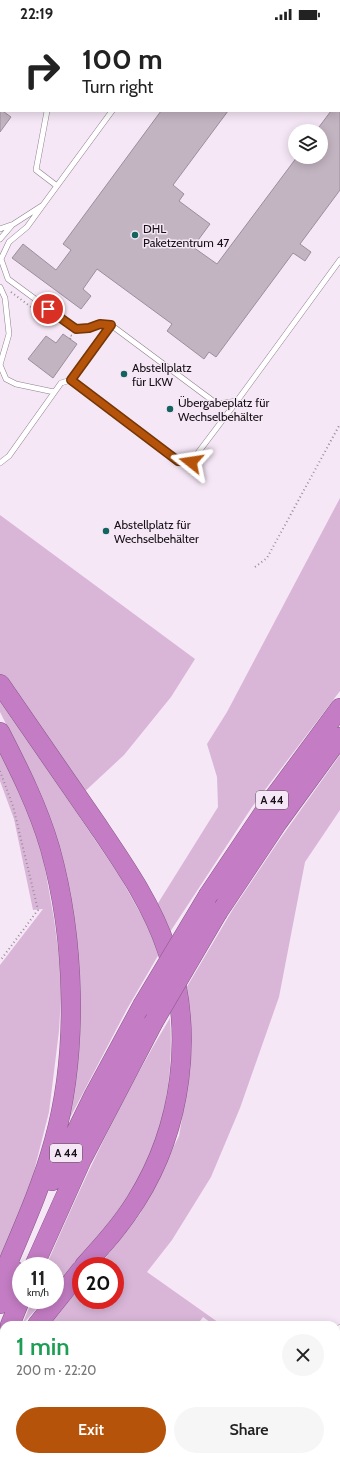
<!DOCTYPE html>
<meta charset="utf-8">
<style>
:root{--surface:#fff;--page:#f6f6f6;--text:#222;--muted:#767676;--accent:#b45309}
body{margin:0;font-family:Cabin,sans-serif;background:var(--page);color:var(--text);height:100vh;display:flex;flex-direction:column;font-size:15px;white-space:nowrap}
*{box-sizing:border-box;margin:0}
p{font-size:13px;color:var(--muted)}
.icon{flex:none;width:22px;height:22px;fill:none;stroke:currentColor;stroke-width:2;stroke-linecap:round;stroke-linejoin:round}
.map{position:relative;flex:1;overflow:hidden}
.details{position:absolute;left:0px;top:1293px;width:340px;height:140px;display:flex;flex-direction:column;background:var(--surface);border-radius:12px 12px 0 0;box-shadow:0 2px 10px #0003}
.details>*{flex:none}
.banner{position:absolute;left:0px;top:0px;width:340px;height:84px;box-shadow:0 2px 10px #0003;background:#fff;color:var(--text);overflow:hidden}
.tools{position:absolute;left:288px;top:96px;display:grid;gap:8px}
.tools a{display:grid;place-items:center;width:40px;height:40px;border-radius:50%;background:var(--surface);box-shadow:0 2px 10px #0003;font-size:20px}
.speed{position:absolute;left:12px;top:1229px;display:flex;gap:8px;font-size:20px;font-weight:700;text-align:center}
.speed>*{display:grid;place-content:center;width:52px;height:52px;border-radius:50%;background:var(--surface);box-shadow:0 2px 10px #0003;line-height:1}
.speed small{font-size:10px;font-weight:400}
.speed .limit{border:6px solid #d22;background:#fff;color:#111}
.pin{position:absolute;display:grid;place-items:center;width:34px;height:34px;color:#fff;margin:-17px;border:2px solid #fff;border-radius:50%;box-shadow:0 1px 4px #0007}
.me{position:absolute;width:44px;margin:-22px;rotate:285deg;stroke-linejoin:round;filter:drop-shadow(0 0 3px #0008)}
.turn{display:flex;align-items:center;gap:14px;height:84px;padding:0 16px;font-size:18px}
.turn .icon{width:52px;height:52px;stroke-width:2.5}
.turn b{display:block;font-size:28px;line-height:34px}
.round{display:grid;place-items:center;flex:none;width:42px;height:42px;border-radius:21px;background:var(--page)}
.overview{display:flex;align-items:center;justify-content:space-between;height:68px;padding:0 16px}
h1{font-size:24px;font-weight:600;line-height:30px;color:#1e9e55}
.cta{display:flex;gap:8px;margin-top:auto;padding:8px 16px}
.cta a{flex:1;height:46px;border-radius:24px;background:var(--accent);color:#fff;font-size:16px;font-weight:600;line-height:46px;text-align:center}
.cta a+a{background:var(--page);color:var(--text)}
.status{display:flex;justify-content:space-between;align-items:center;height:28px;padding:0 20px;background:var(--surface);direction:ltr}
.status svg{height:11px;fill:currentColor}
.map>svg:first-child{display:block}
</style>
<div class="status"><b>22:19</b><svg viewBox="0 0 49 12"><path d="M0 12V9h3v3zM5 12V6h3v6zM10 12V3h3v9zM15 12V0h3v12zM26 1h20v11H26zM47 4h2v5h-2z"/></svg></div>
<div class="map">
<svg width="340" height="1433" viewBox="0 0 340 1433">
<rect width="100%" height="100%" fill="#f6e7f6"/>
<path fill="#d9b6d8" d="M340 470V663L252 779 170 904 155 880 218 779 217 749 207 716 227 684Z
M0 487 195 631 171 669 124 727 81 767 0 646Z
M0 671 120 849 147 897 159 926 127 981 61 1107 73 932 14 712 0 684Z
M0 715 35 802 44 835 54 891 62 951 59 1003 49 1084 31 1155 0 1238V937L43 881 33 882 14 791 0 753Z
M340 727V782L305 834 279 969 240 1080 211 1149 172 1212 147 1244 222 1297H214L203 1289 197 1297H47L81 1259V1272H115V1238H99L140 1186 179 1108 189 1050 182 967 233 881 280 811Z
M170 990C174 1049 164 1110 133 1160 111 1196 81 1226 55 1258V1238H46C83 1153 122 1069 170 990Z
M32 1272H44L22 1297 31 1275Z
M4 1360V1429H83L80 1433H0V1368Z"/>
<path fill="#c3b4c2" stroke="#9c8e9c" d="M0 81 11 89 0 104Z
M161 83H228L173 157 184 166 179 173 210 196 193 219 217 236 297 129H321V103H316L331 83H340V162L300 216 311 224 305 233 293 225 216 329 209 324 204 331 167 303 172 296 97 241 83 261 91 268 81 281 12 230 23 216 56 242 71 222 63 216Z
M63 306 77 316 53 350 28 331 46 308 56 315Z"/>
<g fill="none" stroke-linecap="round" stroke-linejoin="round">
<defs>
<path id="service" d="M4 1 5 0
M94 1 95 0
M173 1 174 0
M0 7 1 5
M47 83 36 142 57 158
M43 177 27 199 9 214 1 231 8 251 76 301C89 300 99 296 111 297L217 376 237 373 340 232
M0 201 11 197
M0 211 12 197 43 177 112 83
M0 259 5 270 9 306 0 337 6 351 16 356 54 364
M71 352 178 433 191 434 237 373
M0 435 9 428 61 355 71 352 111 297"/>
<path id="minor" d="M336 1307 340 1302
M218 1433 226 1429"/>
<path id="motorway" d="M0 656C32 702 64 748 96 795 123 835 152 876 167 922 195 1004 182 1100 136 1173 121 1197 103 1217 84 1238
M0 704C19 741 38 779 50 820 75 910 79 1023 54 1113 41 1161 19 1208 0 1254
M209 866 272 772 340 680
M218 884 278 794 340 709
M52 1153 94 1067 142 978
M34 1238 82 1131 153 995
M0 1276 14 1242
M10 1297 21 1270
M37 1297 81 1242
M0 1325 4 1314
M0 1359 4 1351"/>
</defs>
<use href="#service" stroke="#8d7f8d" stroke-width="6"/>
<use href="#minor" stroke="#8d7f8d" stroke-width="11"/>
<use href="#motorway" stroke="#875787" stroke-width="20"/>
<path stroke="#988d98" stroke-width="2" stroke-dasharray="1 3" stroke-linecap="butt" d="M11 264 43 288 45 285
M52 275 59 265
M43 288 54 295
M70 311 72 308 70 307
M255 539 267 530 340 396
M0 743 13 778 38 882 0 933
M273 1429 279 1433"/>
<use href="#service" stroke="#fff" stroke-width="5"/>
<use href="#minor" stroke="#fff" stroke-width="10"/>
<use href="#motorway" stroke="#c47dc4" stroke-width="19"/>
<defs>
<path id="motorway-bridge" d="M142 978 209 866
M153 995 218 884"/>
</defs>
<use href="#motorway-bridge" stroke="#875787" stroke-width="20" stroke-linecap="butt"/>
<use href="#motorway-bridge" stroke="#c47dc4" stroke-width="19"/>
</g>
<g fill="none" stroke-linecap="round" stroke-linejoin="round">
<defs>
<path id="route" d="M48 281 76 301 89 300 100 296 111 297 71 352 178 433 191 434"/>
</defs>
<use href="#route" stroke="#753606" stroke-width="10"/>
<use href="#route" stroke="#b45309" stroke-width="7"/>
</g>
<g fill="#15635f" stroke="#f6e7f6" stroke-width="1.5">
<circle cx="135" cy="207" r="4"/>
<circle cx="124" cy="346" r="4"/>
<circle cx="170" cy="381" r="4"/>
<circle cx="106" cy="503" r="4"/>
</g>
<g text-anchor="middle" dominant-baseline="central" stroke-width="3" stroke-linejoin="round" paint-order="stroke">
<g fill="#f6e7f6" stroke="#595159" stroke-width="1">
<rect x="256" y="763" width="32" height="18" rx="3"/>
<rect x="50" y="1116" width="32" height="18" rx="3"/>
</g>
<g font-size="11" font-weight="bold" fill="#161116">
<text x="272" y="772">A 44</text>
<text x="66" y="1125">A 44</text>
</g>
<g font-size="12" fill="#161116" stroke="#f6e7f6" text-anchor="start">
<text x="143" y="200">DHL<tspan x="143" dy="14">Paketzentrum 47</tspan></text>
<text x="132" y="339">Abstellplatz<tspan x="132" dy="14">für LKW</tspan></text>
<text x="178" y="374">Übergabeplatz für<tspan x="178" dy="14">Wechselbehälter</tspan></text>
<text x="114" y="496">Abstellplatz für<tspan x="114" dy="14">Wechselbehälter</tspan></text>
</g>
</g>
</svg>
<div class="tools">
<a><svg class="icon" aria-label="layers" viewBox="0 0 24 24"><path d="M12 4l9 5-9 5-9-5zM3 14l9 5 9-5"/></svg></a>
</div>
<div class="speed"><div>11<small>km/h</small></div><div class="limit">20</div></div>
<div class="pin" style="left:48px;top:281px;background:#d93025"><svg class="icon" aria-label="arrive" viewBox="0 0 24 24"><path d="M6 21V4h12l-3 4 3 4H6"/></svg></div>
<svg class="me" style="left:191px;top:434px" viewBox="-20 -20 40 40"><path d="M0-17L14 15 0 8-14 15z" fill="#b45309" stroke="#fff" stroke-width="4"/></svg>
<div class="banner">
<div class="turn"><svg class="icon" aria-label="right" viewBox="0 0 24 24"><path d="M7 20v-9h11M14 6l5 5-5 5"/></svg><div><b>100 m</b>Turn right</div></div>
</div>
<section class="details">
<div class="overview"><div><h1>1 min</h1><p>200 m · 22:20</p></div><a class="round"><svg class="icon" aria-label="close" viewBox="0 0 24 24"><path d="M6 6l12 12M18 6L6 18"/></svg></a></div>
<div class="cta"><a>Exit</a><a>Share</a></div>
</section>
</div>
